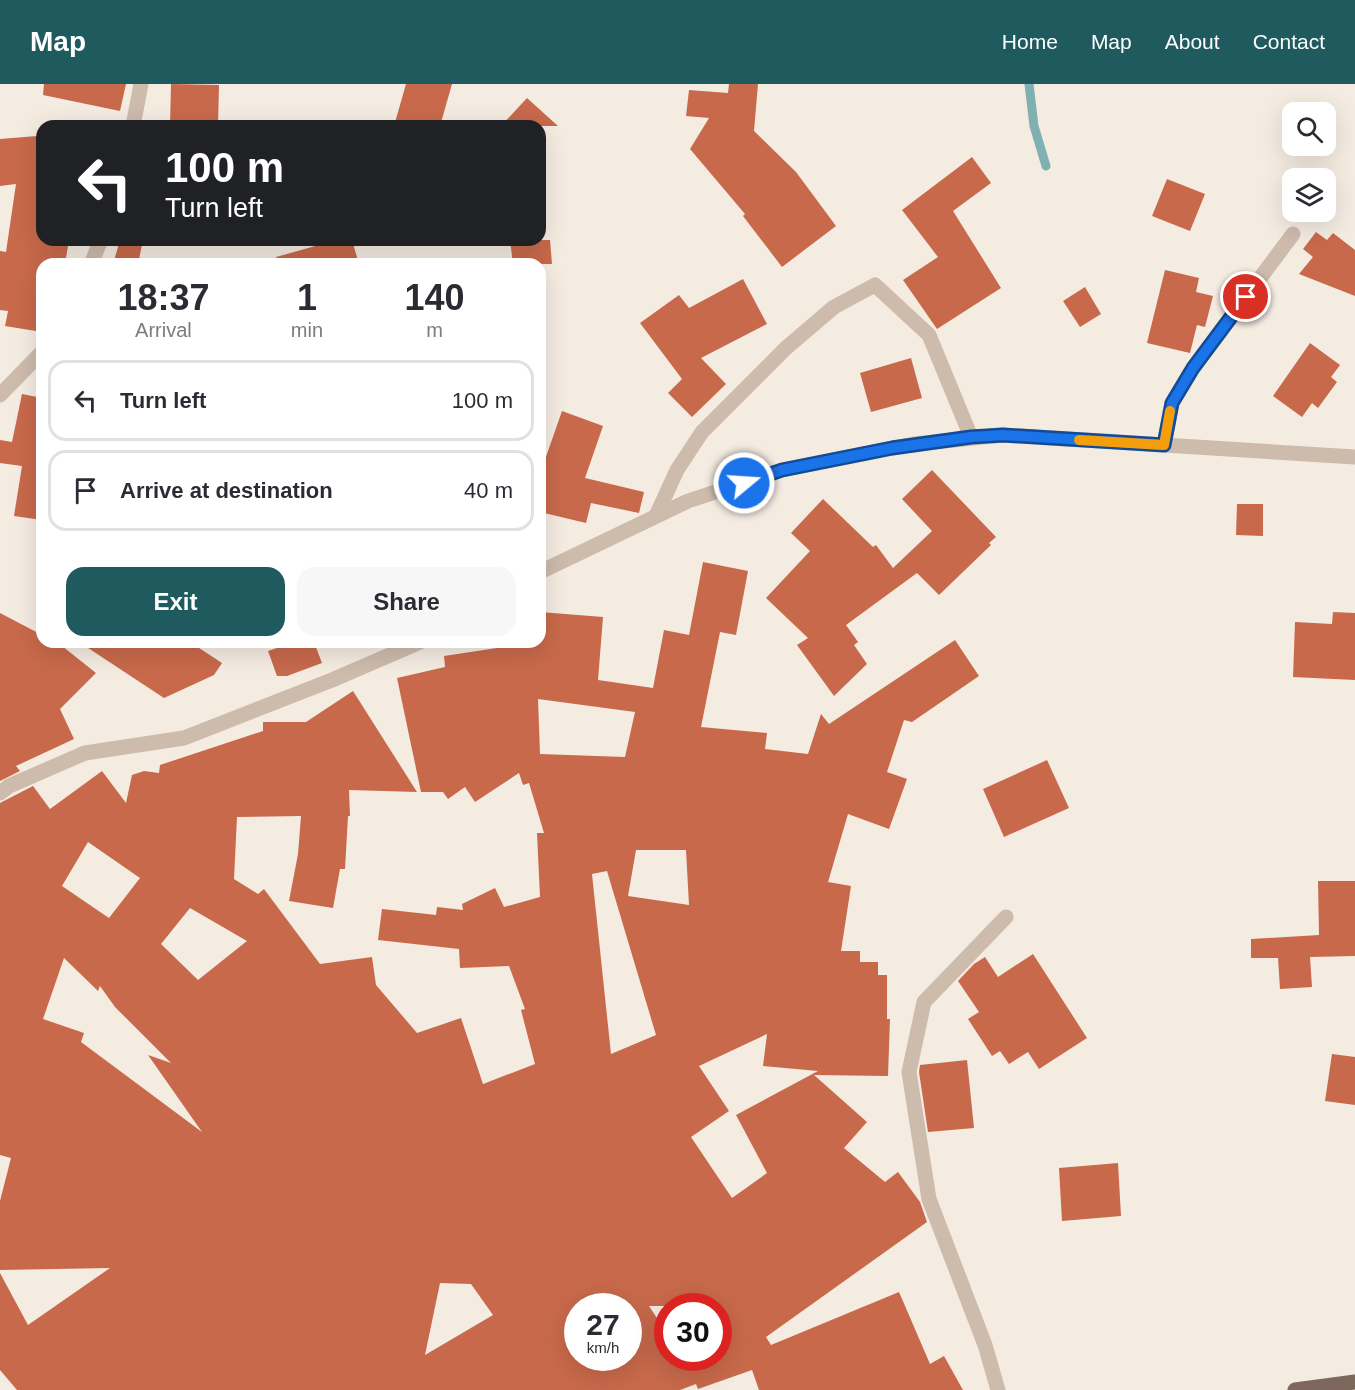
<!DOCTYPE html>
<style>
:root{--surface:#fff;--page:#f7f7f7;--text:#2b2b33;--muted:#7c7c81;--line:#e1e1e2;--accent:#1f5a5e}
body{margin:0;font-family:Helvetica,sans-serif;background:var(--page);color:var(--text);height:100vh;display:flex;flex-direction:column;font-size:22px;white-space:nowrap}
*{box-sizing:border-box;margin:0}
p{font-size:20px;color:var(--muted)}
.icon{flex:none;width:33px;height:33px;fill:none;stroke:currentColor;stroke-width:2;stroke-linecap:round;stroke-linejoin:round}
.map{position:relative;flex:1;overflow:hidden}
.panel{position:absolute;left:36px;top:174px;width:510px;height:390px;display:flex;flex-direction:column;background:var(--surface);border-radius:18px;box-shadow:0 6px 24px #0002}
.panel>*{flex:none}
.guide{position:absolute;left:36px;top:36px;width:510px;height:126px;border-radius:18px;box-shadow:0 6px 24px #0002;background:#202124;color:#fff;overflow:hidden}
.fabs{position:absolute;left:1282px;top:18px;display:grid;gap:12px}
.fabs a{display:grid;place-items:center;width:54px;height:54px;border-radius:12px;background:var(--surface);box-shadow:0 6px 24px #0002;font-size:30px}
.speed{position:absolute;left:564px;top:1209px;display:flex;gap:12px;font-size:30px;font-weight:700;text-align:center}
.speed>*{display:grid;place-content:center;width:78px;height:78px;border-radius:50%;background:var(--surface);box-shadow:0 6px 24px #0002;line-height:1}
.speed small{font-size:15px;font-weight:400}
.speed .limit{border:9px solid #d22;background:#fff;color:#111}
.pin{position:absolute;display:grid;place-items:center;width:51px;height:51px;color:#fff;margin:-26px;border:3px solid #fff;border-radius:50%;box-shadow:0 2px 6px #0007}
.me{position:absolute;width:66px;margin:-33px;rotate:72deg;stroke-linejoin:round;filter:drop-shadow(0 0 4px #0008)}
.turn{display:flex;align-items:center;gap:21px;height:126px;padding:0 30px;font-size:27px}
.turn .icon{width:78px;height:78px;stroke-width:2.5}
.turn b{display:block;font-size:42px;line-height:51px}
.eta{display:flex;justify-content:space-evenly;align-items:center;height:102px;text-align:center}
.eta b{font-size:36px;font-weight:700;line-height:42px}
.cta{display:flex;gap:12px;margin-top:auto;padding:12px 30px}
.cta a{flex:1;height:69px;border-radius:18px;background:var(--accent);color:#fff;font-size:24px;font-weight:700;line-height:69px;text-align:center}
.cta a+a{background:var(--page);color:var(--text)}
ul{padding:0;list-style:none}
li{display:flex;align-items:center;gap:18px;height:81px;margin:0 12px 9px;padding:0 18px;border:3px solid var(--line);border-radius:18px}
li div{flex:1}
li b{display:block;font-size:22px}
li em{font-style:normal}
header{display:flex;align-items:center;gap:36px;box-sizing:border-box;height:84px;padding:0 30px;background:var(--accent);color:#fff}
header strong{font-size:28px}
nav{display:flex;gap:33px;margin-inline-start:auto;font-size:21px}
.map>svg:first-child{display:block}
</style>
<header>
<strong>Map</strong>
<nav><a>Home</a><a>Map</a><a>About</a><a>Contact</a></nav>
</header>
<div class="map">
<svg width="1355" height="1306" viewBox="0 0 1355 1306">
<rect width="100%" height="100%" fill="#f4ebe1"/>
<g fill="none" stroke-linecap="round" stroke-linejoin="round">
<path stroke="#7fb0b2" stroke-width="9" d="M1029 0 1034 42 1046 82"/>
</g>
<path fill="#c8694b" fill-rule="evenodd" d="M44 0H126L120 27 43 11Z
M171 0 219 1 218 42H170Z
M406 0H452L440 42H394Z
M729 0H758L754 47 796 88 836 142 782 183 743 132 745 130 690 65 709 34 686 32 689 6 728 9Z
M527 14 558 42H501Z
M37 52 38 57 42 58V156H69L65 180H42V248L5 242 8 227 0 226V167L6 168 16 100 0 102V55Z
M972 73 991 99 953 127 1001 204 937 245 903 196 938 173 902 126Z
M1167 95 1205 110 1190 147 1152 132Z
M1316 148 1327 156 1333 149 1355 166V212L1299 190 1313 173 1303 165Z
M120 156H143L138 180H113Z
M337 156H352L359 180H277L276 173Z
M510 156H550L552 180H513Z
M1165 186 1199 194 1196 208 1213 212 1205 243 1197 241 1190 269 1147 259Z
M743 195 767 240 701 274 726 300 692 333 668 309 682 295 640 239 679 211 689 224Z
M1085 203 1101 230 1080 243 1063 217Z
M1310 259 1340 281 1331 293 1337 298 1318 324 1312 319 1302 333 1273 312Z
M911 274 922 314 871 328 860 289Z
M22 310 42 314V436L14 432 22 382 0 379V356L12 358Z
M562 327 603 342 585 394 644 408 639 429 591 419 586 439 540 428V390Z
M932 386 996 453 989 459 991 461 939 511 917 489 846 541 858 558 854 561 867 580 834 612 797 561 808 554 766 514 810 467 791 449 823 415 873 463 876 461 893 484 932 447 902 415Z
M1237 420H1263V452L1236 451Z
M703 478 748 487 736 551 720 548 701 643 767 649 765 665 808 670 821 630 829 640 955 556 979 592 912 638 904 636 887 688 907 695 889 745 848 730 828 798 851 802 841 867H860V878H878V891H887V935H890L888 992 814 991 867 1038 844 1064 885 1098 898 1088 920 1118 927 1138 766 1253 771 1261 899 1208 930 1280 944 1272 963 1306H759L752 1286 698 1305 696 1300 680 1306H17L0 1286V1189L28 1241 110 1184 0 1186V1117L11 1074 0 1071V719L33 702 50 725 102 687 126 719 132 691 144 687 159 689 160 681 263 647V638H306L353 607 417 708 349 706 350 732H348L345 785H340L333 824 289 817 298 770 301 732 237 733 234 795 258 810 264 805 320 880 372 873 376 901 417 949 461 934 483 1000 535 980 521 926 525 925 509 882 460 884 459 865 378 856 382 825 436 831 437 823 463 826 462 820 495 804 504 823 540 813 537 749H544L529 699 523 701 519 689 475 718 465 703 448 715 443 708H421L397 594 445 583 444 572 517 561V558H540V528L603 533 598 596 653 604 664 546 689 551ZM538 615 635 628 625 673 540 670ZM88 758 140 794 109 834 62 802ZM636 766H686L689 821 628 812ZM607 787 656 951 611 970 592 790ZM190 824 247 857 198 896 161 860ZM64 874 98 907 100 902 115 923 171 979 148 971 202 1048 81 958 84 949 43 935ZM767 950 763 982 818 987 736 1031 767 1089 732 1114 691 1053 729 1027 699 982ZM440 1199 471 1200 493 1231 425 1271ZM578 1222H628V1274H605L578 1278ZM649 1222H718V1274H668V1251Z
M1333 528 1355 529V596L1293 593 1295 538 1332 540Z
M0 529 42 551V558H57L96 589 60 625 74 655 16 682 20 687 0 697Z
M79 558H190L222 579 214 591 164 614Z
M275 558H314L322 579 287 592H277L268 567 277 564Z
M1047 676 1069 724 1004 753 983 705Z
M1318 797H1355V872L1310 873 1312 903 1280 905 1278 874H1251V855L1319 851Z
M1033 870 1087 954 1039 985 1028 968 1009 980 1000 967 992 972 968 935 979 928 958 897 974 880 985 873 998 893Z
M1332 970 1355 973V1021L1325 1017Z
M967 976 974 1044 928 1048 919 988 920 981Z
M1118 1079 1121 1132 1062 1137 1059 1084Z"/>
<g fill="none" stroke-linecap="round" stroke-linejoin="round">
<path stroke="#cdbbac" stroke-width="15" d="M133 42 141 0
M91 180 101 156
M0 311 42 268
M1164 361 1172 319 1193 284 1293 150
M656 432 677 386 702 348 786 264 834 223 875 201 929 251 971 353
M540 488 688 417 782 386 914 360 1003 351 1355 373
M0 709 9 702 85 669 184 654 332 596 420 558
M998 1306 985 1261 929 1115 909 988 924 918 1006 833"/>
<path stroke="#7d675c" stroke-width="15" d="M1295 1306 1355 1298"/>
</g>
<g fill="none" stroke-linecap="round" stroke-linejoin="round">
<defs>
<path id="route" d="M744 399 782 386 892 364 971 353 1003 351 1164 361 1172 319 1193 284 1246 213"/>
</defs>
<use href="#route" stroke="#114b97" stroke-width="15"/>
<use href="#route" stroke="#1a73e8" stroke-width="10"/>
<path stroke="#f59e0b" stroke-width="10" d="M1079 356 1164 361 1170 327"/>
</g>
</svg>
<div class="fabs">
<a><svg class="icon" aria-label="search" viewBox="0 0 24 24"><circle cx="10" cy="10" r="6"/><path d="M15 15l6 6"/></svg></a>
<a><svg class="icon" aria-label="layers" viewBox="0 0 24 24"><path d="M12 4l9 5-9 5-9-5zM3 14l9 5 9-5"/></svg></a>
</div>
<div class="speed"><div>27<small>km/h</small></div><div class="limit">30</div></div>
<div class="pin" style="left:1246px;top:213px;background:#d93025"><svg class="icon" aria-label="arrive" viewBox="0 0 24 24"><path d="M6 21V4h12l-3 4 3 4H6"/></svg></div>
<svg class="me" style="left:744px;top:399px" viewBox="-20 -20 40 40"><circle r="17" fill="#1a73e8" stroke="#fff" stroke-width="3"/><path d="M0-11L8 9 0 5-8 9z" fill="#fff"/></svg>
<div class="guide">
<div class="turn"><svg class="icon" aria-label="left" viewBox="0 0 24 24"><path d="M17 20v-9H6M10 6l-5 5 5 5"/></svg><div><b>100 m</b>Turn left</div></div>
</div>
<section class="panel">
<div class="eta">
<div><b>18:37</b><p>Arrival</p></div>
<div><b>1</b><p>min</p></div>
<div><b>140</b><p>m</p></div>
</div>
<ul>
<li><svg class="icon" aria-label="left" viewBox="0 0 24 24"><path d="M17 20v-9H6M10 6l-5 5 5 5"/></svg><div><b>Turn left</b></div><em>100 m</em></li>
<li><svg class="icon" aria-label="arrive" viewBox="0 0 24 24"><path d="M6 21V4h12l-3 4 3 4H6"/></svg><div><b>Arrive at destination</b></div><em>40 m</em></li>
</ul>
<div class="cta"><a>Exit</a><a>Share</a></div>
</section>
</div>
